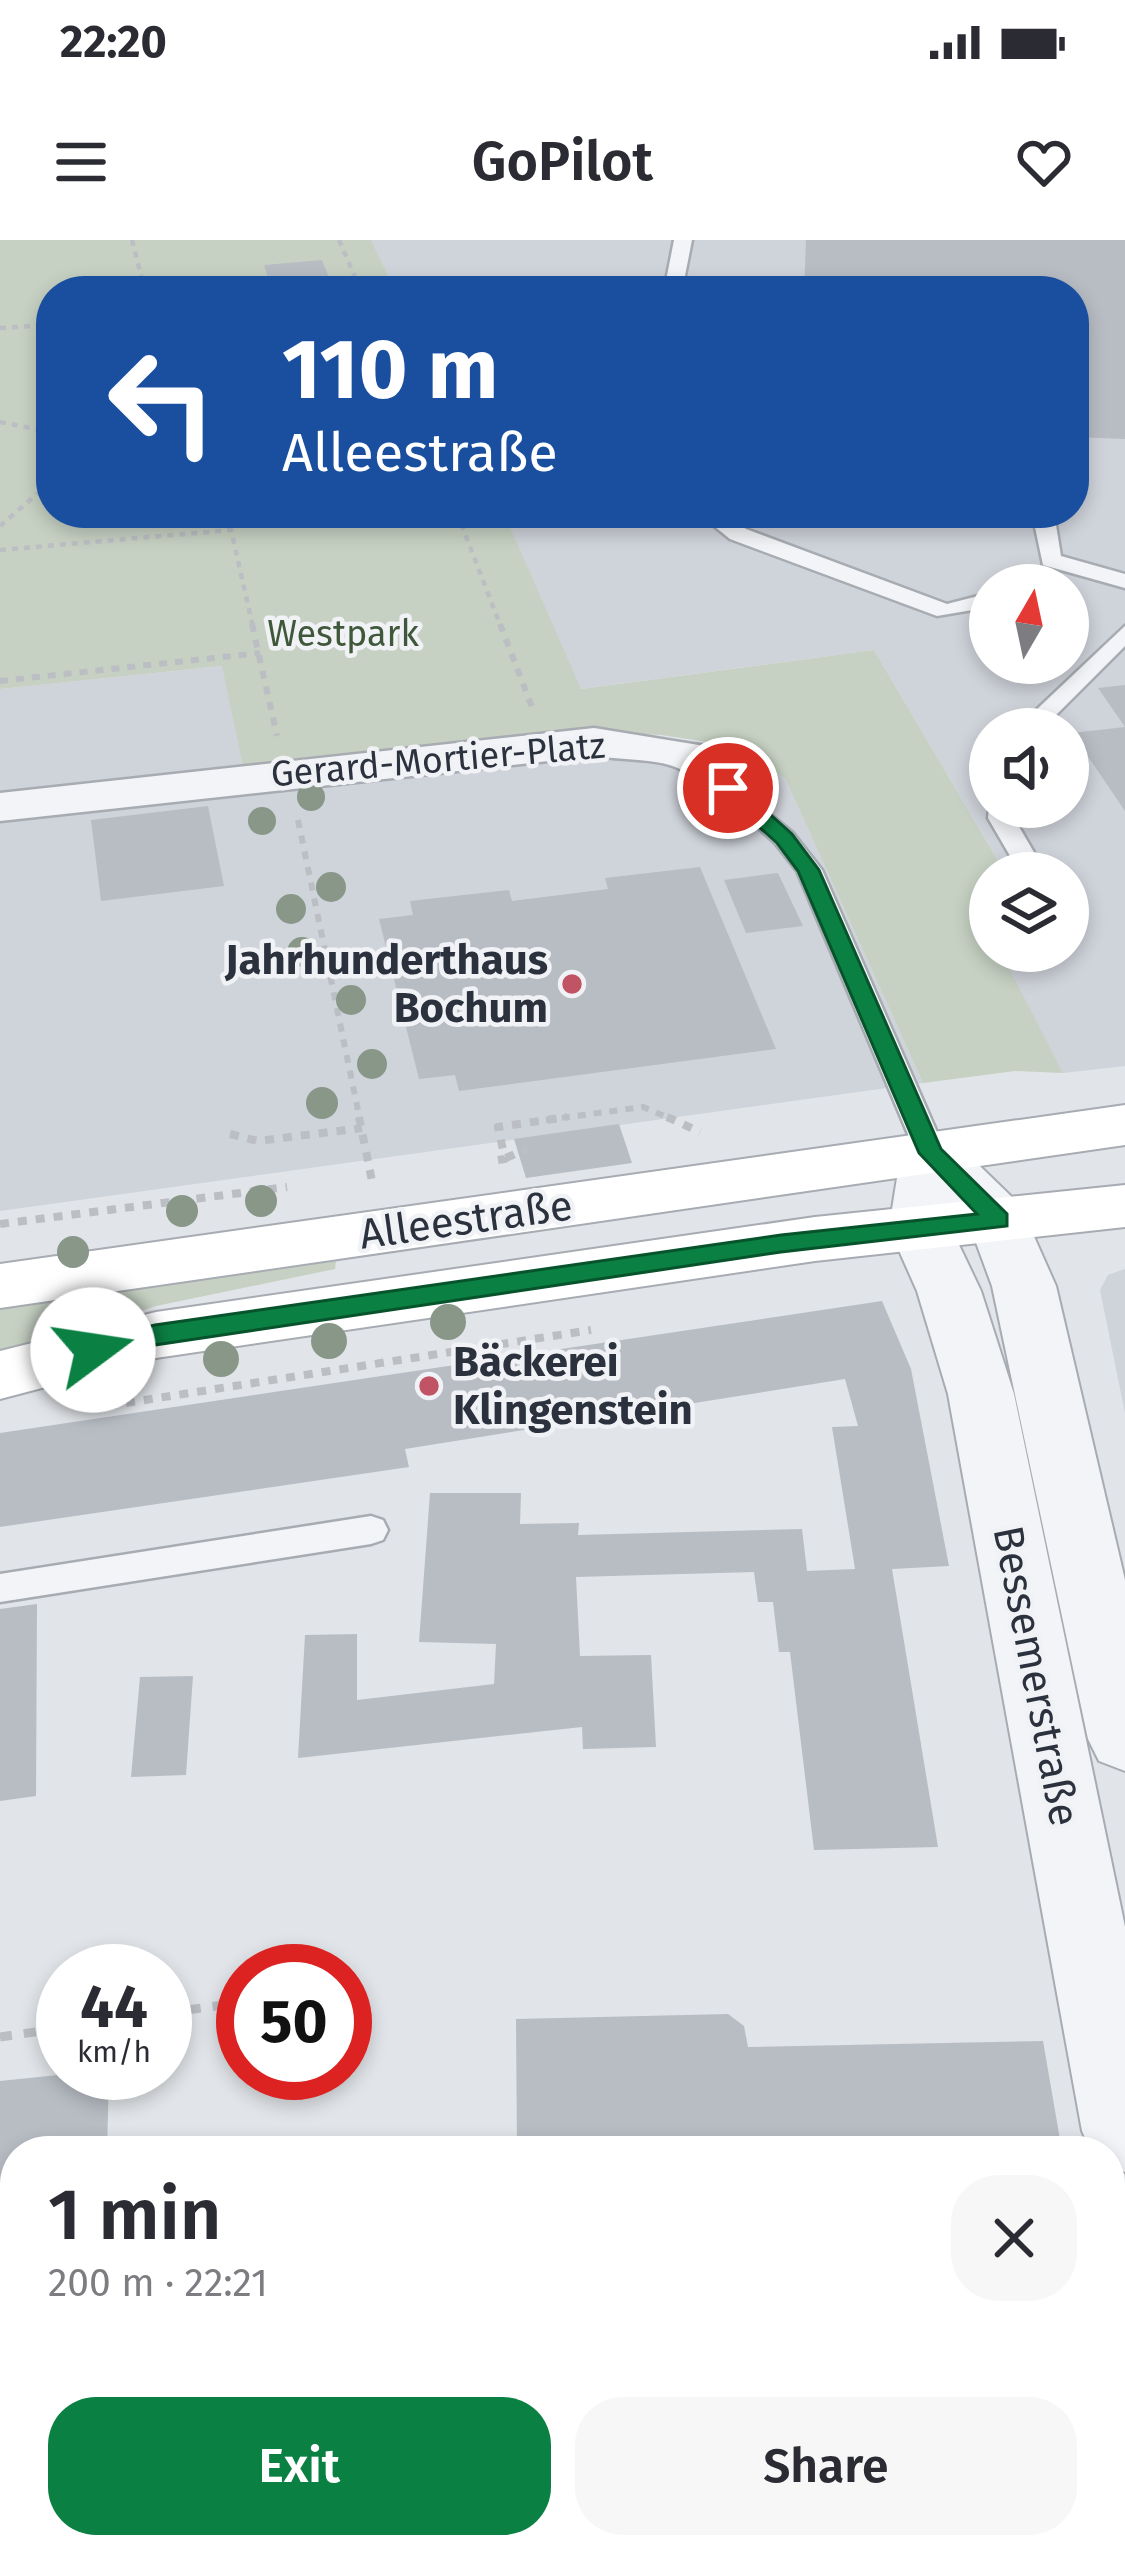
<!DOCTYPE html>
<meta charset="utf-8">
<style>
:root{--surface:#fff;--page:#f7f7f7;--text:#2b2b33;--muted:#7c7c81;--accent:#0b8043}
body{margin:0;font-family:"Fira Sans",sans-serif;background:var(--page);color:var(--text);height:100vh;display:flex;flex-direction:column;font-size:45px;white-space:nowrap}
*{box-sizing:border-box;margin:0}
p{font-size:39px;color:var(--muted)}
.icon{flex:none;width:66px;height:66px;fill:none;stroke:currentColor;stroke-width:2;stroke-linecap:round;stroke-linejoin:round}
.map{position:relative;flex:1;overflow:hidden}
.drawer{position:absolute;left:0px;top:1896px;width:1125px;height:423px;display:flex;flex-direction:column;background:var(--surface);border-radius:48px 48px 0 0;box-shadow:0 6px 18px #0003}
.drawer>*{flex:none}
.top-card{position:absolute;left:36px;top:36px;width:1053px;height:252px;border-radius:48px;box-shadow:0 6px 18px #0003;background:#1a4fa0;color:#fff;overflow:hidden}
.needle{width:78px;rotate:9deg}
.fabs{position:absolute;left:969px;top:324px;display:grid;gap:24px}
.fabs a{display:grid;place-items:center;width:120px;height:120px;border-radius:50%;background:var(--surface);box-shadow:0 6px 18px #0003;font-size:60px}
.speed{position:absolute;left:36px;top:1704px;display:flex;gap:24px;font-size:60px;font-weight:700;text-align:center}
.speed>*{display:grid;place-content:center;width:156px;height:156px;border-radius:50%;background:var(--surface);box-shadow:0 6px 18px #0003;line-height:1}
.speed small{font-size:30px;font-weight:400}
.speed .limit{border:18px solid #d22;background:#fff;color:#111}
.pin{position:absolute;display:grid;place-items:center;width:102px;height:102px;color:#fff;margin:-51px;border:6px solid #fff;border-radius:50%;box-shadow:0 3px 12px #0007}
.me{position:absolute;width:132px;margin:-66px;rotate:76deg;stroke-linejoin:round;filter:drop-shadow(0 0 9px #0008)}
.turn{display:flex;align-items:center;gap:42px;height:252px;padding:0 48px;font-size:54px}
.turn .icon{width:156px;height:156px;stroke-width:2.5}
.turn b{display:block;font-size:84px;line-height:102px}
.round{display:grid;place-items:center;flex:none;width:126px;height:126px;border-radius:48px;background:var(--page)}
.head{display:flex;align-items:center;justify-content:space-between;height:204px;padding:0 48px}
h1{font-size:72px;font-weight:600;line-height:90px}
.cta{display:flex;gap:24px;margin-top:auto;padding:24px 48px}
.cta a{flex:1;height:138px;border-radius:48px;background:var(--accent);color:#fff;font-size:48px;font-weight:600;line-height:138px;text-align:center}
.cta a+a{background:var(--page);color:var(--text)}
.status{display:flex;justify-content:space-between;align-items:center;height:84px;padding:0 60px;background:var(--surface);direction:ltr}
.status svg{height:33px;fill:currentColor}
header{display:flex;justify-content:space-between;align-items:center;height:156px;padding:0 48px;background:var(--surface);font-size:54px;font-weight:600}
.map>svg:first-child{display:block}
</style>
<div class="status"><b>22:20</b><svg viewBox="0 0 49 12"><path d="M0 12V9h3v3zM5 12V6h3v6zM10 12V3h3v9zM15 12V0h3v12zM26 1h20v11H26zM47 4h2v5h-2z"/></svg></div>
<header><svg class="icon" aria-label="menu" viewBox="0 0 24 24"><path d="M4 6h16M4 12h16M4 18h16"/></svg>GoPilot<svg class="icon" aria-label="heart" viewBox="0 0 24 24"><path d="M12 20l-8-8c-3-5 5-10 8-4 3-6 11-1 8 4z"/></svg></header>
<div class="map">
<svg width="1125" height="2318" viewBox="0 0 1125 2318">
<rect width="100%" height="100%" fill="#e1e4e8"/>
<path fill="#cfd3da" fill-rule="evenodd" d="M371 0H1125V826L1063 833 998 711H1068V633H1005L874 410 580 449 504 273H1074V51H396ZM990 345H1068V423H990ZM990 489H1068V567H990Z
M223 426 243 527 591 491 721 504 785 538 923 843 0 971V449Z
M1125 1029V1173L1100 1050 1108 1035Z"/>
<path fill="#c6d1c3" d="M0 0H371L396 51H51V273H504L581 449 874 410 1005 633H990V711H1000L1063 833 1015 831 923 843 785 538 721 504 661 495 565 491 243 527 222 426 0 449Z
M336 1021 335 1029 156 1066 0 1115V1067Z"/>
<path fill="#b8bdc4" d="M806 0H1125V199L1074 197V51H804Z
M322 20 331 43 272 49 264 25Z
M1125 445V571L1072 493 1125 487 1098 448Z
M208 566 224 646 101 661 91 580Z
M700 627 776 809 459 851 455 835 419 839 379 679 413 675 410 661 509 650 512 661 608 649 605 638Z
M778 633 803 686 746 693 724 640Z
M619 884 632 923 526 938 514 899Z
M882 1061 911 1129 949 1326 892 1329 938 1607 814 1610 790 1412H779L773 1362H758L754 1332 576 1337 580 1416 651 1415 656 1507 583 1509 582 1487 298 1518 305 1395 357 1394V1460L494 1444 496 1404 419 1402 430 1253H521L520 1284 579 1283 578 1295 802 1289 807 1331 855 1329 832 1187 858 1186 845 1139 405 1209 409 1227 0 1287V1193Z
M37 1364 36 1556 0 1561V1369Z
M193 1436 186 1535 131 1537 140 1437Z
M728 1774 744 1786 748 1807 1043 1801 1062 1911H517L516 1779Z
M77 1833H109L107 1911H15V2122L7 2123 5 2212 15 2210V2318H0V1841Z
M1110 2233 1125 2318H1007L1005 2304H1110Z
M73 2304H158L157 2318H72Z
M269 2304H344V2318H269Z
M487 2304H575V2318H488Z
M639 2304H965L967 2318H640Z"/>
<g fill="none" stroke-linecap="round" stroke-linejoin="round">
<defs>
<path id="service" d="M674 0H692L682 51H664Z
M698 273H723L746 289 947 364 990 353V367L937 376 730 299Z
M1032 273H1054L1061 316 1125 334V348L1043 325Z
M1125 386V406L1042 489H1016Z
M728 540 793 593 822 630 946 913 942 920H920L916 913 797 631 775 603 719 553 715 548Z
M989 567H1015L1014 578 1046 633H1020L988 578Z
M371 1276 383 1280 388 1290 383 1300 371 1304 0 1362V1334Z"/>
<path id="minor" d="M594 488 711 507 752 548 745 558C709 567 708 543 680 529 658 518 619 520 594 516L0 581V553Z"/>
<path id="tertiary" d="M931 893 952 899 1020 965 1056 1046 1125 1340V1531L1099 1521 1088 1499 992 1046 971 989 953 971 951 988 981 1051 1014 1154 1125 1687V1932L1110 1926V1911H1091L1082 1891 948 1154 917 1051 889 988 901 913 910 899Z"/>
<path id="secondary" d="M1125 865V905L0 1068V1024Z
M1125 945V987L815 1021 156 1118 0 1159V1111L156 1072 815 977Z"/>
</defs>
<use href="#service" stroke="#a7abb2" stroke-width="5"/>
<use href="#minor" stroke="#a7abb2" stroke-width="5"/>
<use href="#tertiary" stroke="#a7abb2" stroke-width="4"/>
<use href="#secondary" stroke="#a7abb2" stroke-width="4"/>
<path stroke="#bbbec3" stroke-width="4.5" stroke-dasharray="6 6" stroke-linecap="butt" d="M132 0 145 51
M339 0 361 51
M0 88 51 85
M0 182 51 192
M228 273 231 290
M431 273 458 279
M457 273 501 387
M0 286 51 242
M0 310 231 290 253 387"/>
<path stroke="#bbbec3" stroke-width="6" stroke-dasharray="8 8" stroke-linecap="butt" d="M252 384 277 496
M500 384 532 467
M0 441 260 413
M298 580 360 880
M546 880 643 867 674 880"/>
<path stroke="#bbbec3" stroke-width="8" stroke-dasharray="9 9" stroke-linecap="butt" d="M359 877 372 941
M667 877 700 892
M230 894 258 901 362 888
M506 918 528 908
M498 920 505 919 498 887 567 877
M0 984 287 947
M126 1163 591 1090"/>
<path stroke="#bbbec3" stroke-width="9" stroke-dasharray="12 12" stroke-linecap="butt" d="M165 1773 224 1765
M0 1797 63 1788"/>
<use href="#service" fill="#f3f4f7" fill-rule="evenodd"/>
<use href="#minor" fill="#f3f4f7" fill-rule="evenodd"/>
<use href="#tertiary" fill="#f3f4f7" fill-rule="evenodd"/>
<use href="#secondary" fill="#fff" fill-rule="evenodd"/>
</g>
<g fill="#889788">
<circle cx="311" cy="557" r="14"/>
<circle cx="262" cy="581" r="14"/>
<circle cx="331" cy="647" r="15"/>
<circle cx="291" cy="669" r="15"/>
<circle cx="302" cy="712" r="15"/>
<circle cx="351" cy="760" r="15"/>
<circle cx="372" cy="824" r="15"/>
<circle cx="322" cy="863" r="16"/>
<circle cx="261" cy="961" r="16"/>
<circle cx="182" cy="971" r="16"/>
<circle cx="73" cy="1012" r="16"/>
<circle cx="448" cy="1082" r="18"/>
<circle cx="329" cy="1101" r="18"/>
<circle cx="221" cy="1119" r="18"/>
</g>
<path fill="#0b8043" stroke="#07532c" stroke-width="3" d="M720 543H735L792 594 819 630 941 909 1007 974V986L781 1012 155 1105 93 1120 83 1117V1103L155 1085 781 995 977 974 919 913 798 631 777 603 720 552Z"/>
<g fill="#c05364" stroke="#f0f2f6" stroke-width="4.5">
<circle cx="572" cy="744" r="12"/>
<circle cx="429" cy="1146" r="12"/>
</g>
<g text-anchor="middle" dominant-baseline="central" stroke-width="9" stroke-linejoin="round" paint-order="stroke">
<g font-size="36" fill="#40583a" stroke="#f0f2f6">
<text x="343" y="394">Westpark</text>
</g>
<g font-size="36" fill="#2b323e" stroke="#f0f2f6">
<text transform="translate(438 520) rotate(-5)">Gerard-Mortier-Platz</text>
</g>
<g font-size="42" font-weight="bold" fill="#2b323e" stroke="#f0f2f6" text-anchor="end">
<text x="548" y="720">Jahrhunderthaus<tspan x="548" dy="48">Bochum</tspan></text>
<text x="453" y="1122" text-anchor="start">Bäckerei<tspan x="453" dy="48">Klingenstein</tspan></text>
</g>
<g font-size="42" fill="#2b323e" stroke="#f0f2f6">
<text transform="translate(466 980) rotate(-8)">Alleestraße</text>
<text transform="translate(1036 1436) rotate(79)">Bessemerstraße</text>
</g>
</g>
</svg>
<div class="fabs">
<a><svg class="needle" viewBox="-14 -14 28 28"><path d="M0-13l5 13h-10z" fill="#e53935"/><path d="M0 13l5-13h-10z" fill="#7c7c81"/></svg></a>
<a><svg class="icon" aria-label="sound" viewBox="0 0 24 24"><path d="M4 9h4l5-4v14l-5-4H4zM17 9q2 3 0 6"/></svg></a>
<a><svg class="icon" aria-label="layers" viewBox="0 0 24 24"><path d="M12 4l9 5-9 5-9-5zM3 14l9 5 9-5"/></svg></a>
</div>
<div class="speed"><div>44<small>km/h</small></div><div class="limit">50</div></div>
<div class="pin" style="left:728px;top:548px;background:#d93025"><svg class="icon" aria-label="arrive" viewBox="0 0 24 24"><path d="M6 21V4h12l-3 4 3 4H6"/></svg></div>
<svg class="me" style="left:93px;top:1110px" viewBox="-20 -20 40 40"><circle r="19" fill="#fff"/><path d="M0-13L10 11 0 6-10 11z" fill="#0b8043"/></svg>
<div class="top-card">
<div class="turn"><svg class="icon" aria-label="left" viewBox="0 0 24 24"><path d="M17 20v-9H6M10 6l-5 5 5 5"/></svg><div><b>110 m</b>Alleestraße</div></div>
</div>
<section class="drawer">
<div class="head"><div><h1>1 min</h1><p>200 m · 22:21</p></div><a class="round"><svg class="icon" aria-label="close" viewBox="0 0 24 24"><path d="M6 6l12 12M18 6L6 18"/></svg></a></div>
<div class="cta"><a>Exit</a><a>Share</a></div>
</section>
</div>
